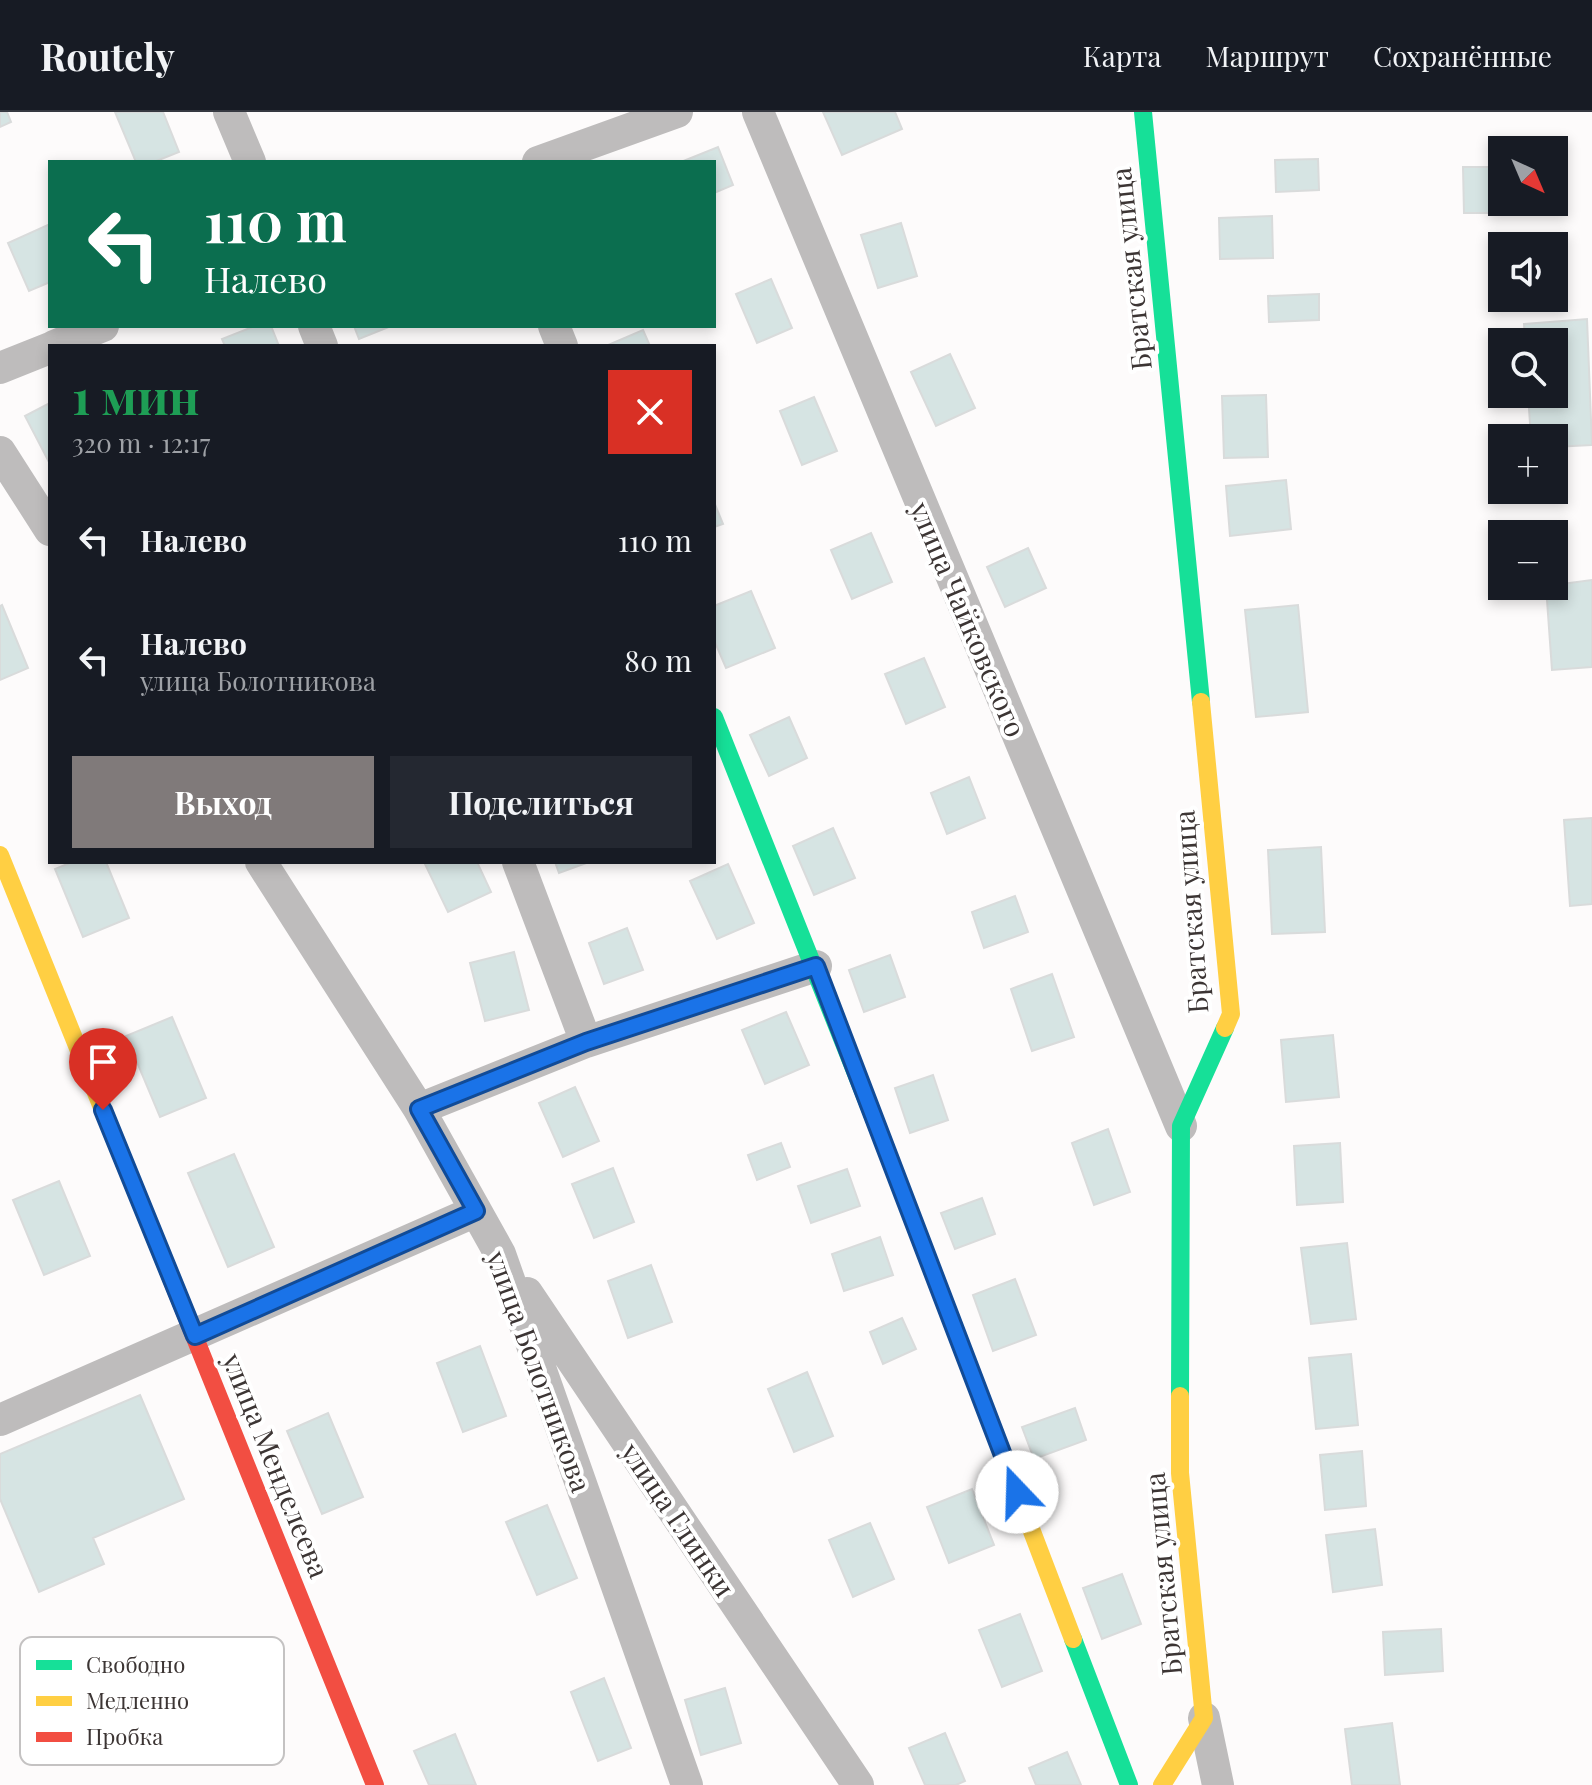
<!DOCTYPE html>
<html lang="ru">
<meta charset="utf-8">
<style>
:root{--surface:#171b24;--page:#242831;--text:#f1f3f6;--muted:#9ea1a6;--line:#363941;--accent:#807a7a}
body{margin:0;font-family:"Playfair Display",serif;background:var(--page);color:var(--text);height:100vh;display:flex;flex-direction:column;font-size:30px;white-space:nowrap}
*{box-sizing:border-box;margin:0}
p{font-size:26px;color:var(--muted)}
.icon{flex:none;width:44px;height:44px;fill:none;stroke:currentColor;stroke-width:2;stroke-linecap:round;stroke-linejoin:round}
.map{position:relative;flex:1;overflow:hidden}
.drawer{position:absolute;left:48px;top:232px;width:668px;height:520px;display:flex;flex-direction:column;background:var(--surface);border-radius:0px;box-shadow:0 4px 12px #0003}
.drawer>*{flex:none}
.top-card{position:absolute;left:48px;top:48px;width:668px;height:168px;border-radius:0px;box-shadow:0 4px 12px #0003;background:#0b6e4f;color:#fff;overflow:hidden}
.needle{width:52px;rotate:136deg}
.fabs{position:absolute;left:1488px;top:24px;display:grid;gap:16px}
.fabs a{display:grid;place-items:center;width:80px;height:80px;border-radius:0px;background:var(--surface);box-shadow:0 4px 12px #0003;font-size:40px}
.pin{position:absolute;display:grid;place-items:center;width:68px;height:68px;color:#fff;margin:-82px -34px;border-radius:50% 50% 50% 0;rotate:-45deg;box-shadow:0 0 8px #0007}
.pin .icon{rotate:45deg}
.me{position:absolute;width:88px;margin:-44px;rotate:339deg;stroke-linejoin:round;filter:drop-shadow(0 0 6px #0008)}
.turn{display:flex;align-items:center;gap:28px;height:168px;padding:0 24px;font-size:36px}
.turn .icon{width:104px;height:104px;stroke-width:2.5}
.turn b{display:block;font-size:56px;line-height:68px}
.round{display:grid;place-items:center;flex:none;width:84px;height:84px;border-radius:0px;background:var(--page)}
.summary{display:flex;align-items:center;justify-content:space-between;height:136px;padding:0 24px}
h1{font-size:48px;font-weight:700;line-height:60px;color:#1e9e55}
.action{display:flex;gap:16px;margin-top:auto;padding:16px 24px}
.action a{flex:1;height:92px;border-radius:0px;background:var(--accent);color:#fff;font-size:32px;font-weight:700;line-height:92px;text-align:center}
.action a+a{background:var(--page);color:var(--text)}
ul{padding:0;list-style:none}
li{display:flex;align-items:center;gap:24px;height:120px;padding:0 24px}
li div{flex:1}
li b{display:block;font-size:30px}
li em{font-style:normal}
header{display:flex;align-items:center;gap:48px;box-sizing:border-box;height:112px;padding:0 40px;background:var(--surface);border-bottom:2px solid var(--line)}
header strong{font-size:38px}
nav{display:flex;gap:44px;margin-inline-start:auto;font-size:28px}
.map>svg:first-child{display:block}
</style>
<header>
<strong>Routely</strong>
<nav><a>Карта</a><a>Маршрут</a><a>Сохранённые</a></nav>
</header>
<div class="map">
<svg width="1592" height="1673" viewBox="0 0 1592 1673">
<rect width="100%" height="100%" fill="#fdfbfb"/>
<path fill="#d6e4e3" stroke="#d9dbdb" stroke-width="2" d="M0 0H7L11 10 0 15Z
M115 0H163L179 40 154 50H136Z
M823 0H895L902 17 842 43Z
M718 35 733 73 714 81V50H681Z
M1318 47 1319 78 1276 80 1275 48Z
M1463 55H1502V90H1522V101H1464Z
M1272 104 1273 146 1220 147 1219 106Z
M901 111 917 164 878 176 861 123Z
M50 112V170L29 179 8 131Z
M771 167 792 216 757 231 736 182Z
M1319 182V208L1269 210 1268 184Z
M1587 207 1592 333 1554 335V326H1531L1528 282H1554V230H1525L1524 212Z
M255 214H271L279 234H225L222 227Z
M354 214H391L359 227Z
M643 218 650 234H606Z
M950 242 975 296 936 314 911 260Z
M1266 283 1268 345 1224 346 1222 284Z
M814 285 837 339 802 353 780 299Z
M50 291V352L25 304Z
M1286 368 1291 417 1230 424 1226 374Z
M714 390 723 412 714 415Z
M871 421 892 470 852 487 831 438Z
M1028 436 1046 476 1005 495 987 455Z
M1592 468V555L1552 558 1546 474Z
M751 479 775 536 726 556 714 528V494Z
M2 493 28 556 0 568V494Z
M1298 493 1308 600 1256 605 1245 498Z
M924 546 945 595 906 612 885 562Z
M789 605 807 646 769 664 750 623Z
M969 665 985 706 947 722 931 681Z
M1592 706V792L1570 794 1564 708Z
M833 716 855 766 814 783 793 734Z
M1321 735 1325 820 1272 822 1268 738Z
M72 750H106L129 806 83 825 55 757Z
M424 750H477L491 780 448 800Z
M555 750H589L559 761Z
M728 752 754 811 717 827 690 769Z
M1015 784 1028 820 984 836 972 800Z
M627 816 643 858 604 872 589 831Z
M514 840 529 898 485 909 470 851Z
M890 843 905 885 864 900 849 858Z
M1052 862 1074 925 1032 939 1011 877Z
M786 900 809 953 765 972 742 918Z
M172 905 206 986 160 1005 126 924Z
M1333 923 1339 985 1286 990 1281 928Z
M933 963 948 1008 910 1021 895 976Z
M575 975 599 1029 563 1045 539 991Z
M1108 1017 1130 1080 1094 1093 1072 1031Z
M781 1031 790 1055 757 1068 748 1043Z
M1340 1031 1343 1090 1297 1093 1294 1034Z
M234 1042 274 1135 228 1155 188 1061Z
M613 1056 634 1110 594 1126 572 1072Z
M847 1057 860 1094 811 1111 798 1074Z
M59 1069 90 1144 44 1163 13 1088Z
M982 1086 995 1122 955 1137 941 1101Z
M880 1125 893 1163 844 1179 832 1142Z
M1347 1131 1356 1207 1311 1212 1301 1136Z
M651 1153 672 1210 628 1226 608 1169Z
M1015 1167 1036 1223 993 1239 973 1183Z
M902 1206 916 1237 883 1252 870 1220Z
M480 1234 506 1304 463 1320 437 1251Z
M1351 1242 1358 1313 1316 1317 1309 1246Z
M807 1260 833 1324 794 1340 768 1277Z
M140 1283 184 1387 93 1426 104 1452 39 1480 0 1387V1342Z
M1075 1296 1086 1328 1034 1347 1022 1315Z
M328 1301 363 1385 322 1402 287 1319Z
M1362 1339 1366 1394 1325 1398 1320 1343Z
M972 1377 994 1433 949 1451 927 1395Z
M547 1393 577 1466 537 1483 506 1410Z
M870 1411 894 1467 853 1485 829 1428Z
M1375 1417 1382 1473 1333 1480 1326 1423Z
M1122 1462 1141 1512 1102 1527 1083 1476Z
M1020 1502 1042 1559 1002 1575 979 1518Z
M1441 1517 1443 1559 1385 1563 1383 1520Z
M604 1566 631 1636 598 1649 571 1580Z
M725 1576 741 1631 701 1643 685 1588Z
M1392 1611 1400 1673H1352L1345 1617Z
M945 1621 965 1669 956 1673H925L909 1636Z
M455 1622 476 1673H429L414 1639Z
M1067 1640 1081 1673H1036L1029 1656Z"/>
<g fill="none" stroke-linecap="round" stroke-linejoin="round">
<path stroke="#bebcbc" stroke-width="32" d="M229 0 250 50
M758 0 1181 1014
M538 50 677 0
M314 214 322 234
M554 214 562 234
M54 234 103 214
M0 256 50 236
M0 340 50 418
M261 750 419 997 500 1142 687 1673
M518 750 586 930
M419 997 586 930 816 854
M527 1181 858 1673
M0 1308 476 1099
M1204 1606 1218 1673"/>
<path stroke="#16e098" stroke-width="18" d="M1143 0 1201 590
M714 605 890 1047
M1180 1284 1181 1014 1225 916
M1073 1527 1129 1673"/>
<path stroke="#ffcf43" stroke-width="18" d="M1201 590 1231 902 1225 916
M0 743 168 1159
M890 1047 1073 1527
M1162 1673 1204 1606 1180 1361V1284"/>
<path stroke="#f24e42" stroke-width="18" d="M168 1159 375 1673"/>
</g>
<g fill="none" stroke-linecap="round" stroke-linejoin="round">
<defs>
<path id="route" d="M103 998 195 1224 476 1099 419 997 586 930 816 854 1017 1380"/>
</defs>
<use href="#route" stroke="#114b97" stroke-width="20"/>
<use href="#route" stroke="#1a73e8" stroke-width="14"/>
</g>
<g text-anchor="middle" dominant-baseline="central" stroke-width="8" stroke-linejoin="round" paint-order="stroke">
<g font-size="28" fill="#3c3534" stroke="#fff">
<text transform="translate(1130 157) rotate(-96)">Братская улица</text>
<text transform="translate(969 507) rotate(67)">улица Чайковского</text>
<text transform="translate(1190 800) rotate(-94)">Братская улица</text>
<text transform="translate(540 1259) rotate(70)">улица Болотникова</text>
<text transform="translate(277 1353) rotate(68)">улица Менделеева</text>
<text transform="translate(679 1407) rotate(56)">улица Глинки</text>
<text transform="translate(1162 1462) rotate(-95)">Братская улица</text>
</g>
</g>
<rect x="20" y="1525" width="264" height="128" rx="12" fill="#fff" stroke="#c4c2c2" stroke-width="2"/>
<rect x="36" y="1548" width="36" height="10" fill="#16e098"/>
<rect x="36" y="1584" width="36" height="10" fill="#ffcf43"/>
<rect x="36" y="1620" width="36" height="10" fill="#f24e42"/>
<g font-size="22" fill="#3c3534">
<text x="86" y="1561">Свободно</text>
<text x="86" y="1597">Медленно</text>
<text x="86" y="1633">Пробка</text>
</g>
</svg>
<div class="fabs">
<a><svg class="needle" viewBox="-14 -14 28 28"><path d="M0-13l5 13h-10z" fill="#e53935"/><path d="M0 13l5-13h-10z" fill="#9ea1a6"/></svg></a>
<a><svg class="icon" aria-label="sound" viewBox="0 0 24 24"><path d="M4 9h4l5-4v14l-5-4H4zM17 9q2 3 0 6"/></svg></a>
<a><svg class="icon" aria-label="search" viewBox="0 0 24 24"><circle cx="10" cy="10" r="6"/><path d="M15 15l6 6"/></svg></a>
<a>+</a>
<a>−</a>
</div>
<div class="pin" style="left:103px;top:998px;background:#d93025"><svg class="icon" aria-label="arrive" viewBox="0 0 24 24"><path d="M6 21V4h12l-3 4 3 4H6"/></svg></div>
<svg class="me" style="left:1017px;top:1380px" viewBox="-20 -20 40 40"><circle r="19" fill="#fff"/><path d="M0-13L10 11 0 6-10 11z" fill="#1a73e8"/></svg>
<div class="top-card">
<div class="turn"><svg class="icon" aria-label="left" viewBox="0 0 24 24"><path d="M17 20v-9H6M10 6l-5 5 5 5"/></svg><div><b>110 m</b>Налево</div></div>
</div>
<section class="drawer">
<div class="summary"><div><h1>1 мин</h1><p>320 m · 12:17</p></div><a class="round" style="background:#d93025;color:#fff"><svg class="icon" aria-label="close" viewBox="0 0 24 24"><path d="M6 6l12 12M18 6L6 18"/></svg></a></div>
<ul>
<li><svg class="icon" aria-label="left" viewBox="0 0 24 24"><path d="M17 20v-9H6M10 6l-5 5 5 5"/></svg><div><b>Налево</b></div><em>110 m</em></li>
<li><svg class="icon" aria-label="left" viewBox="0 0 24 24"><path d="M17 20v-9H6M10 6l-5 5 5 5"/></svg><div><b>Налево</b><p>улица Болотникова</p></div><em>80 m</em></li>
</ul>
<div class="action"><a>Выход</a><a>Поделиться</a></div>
</section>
</div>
